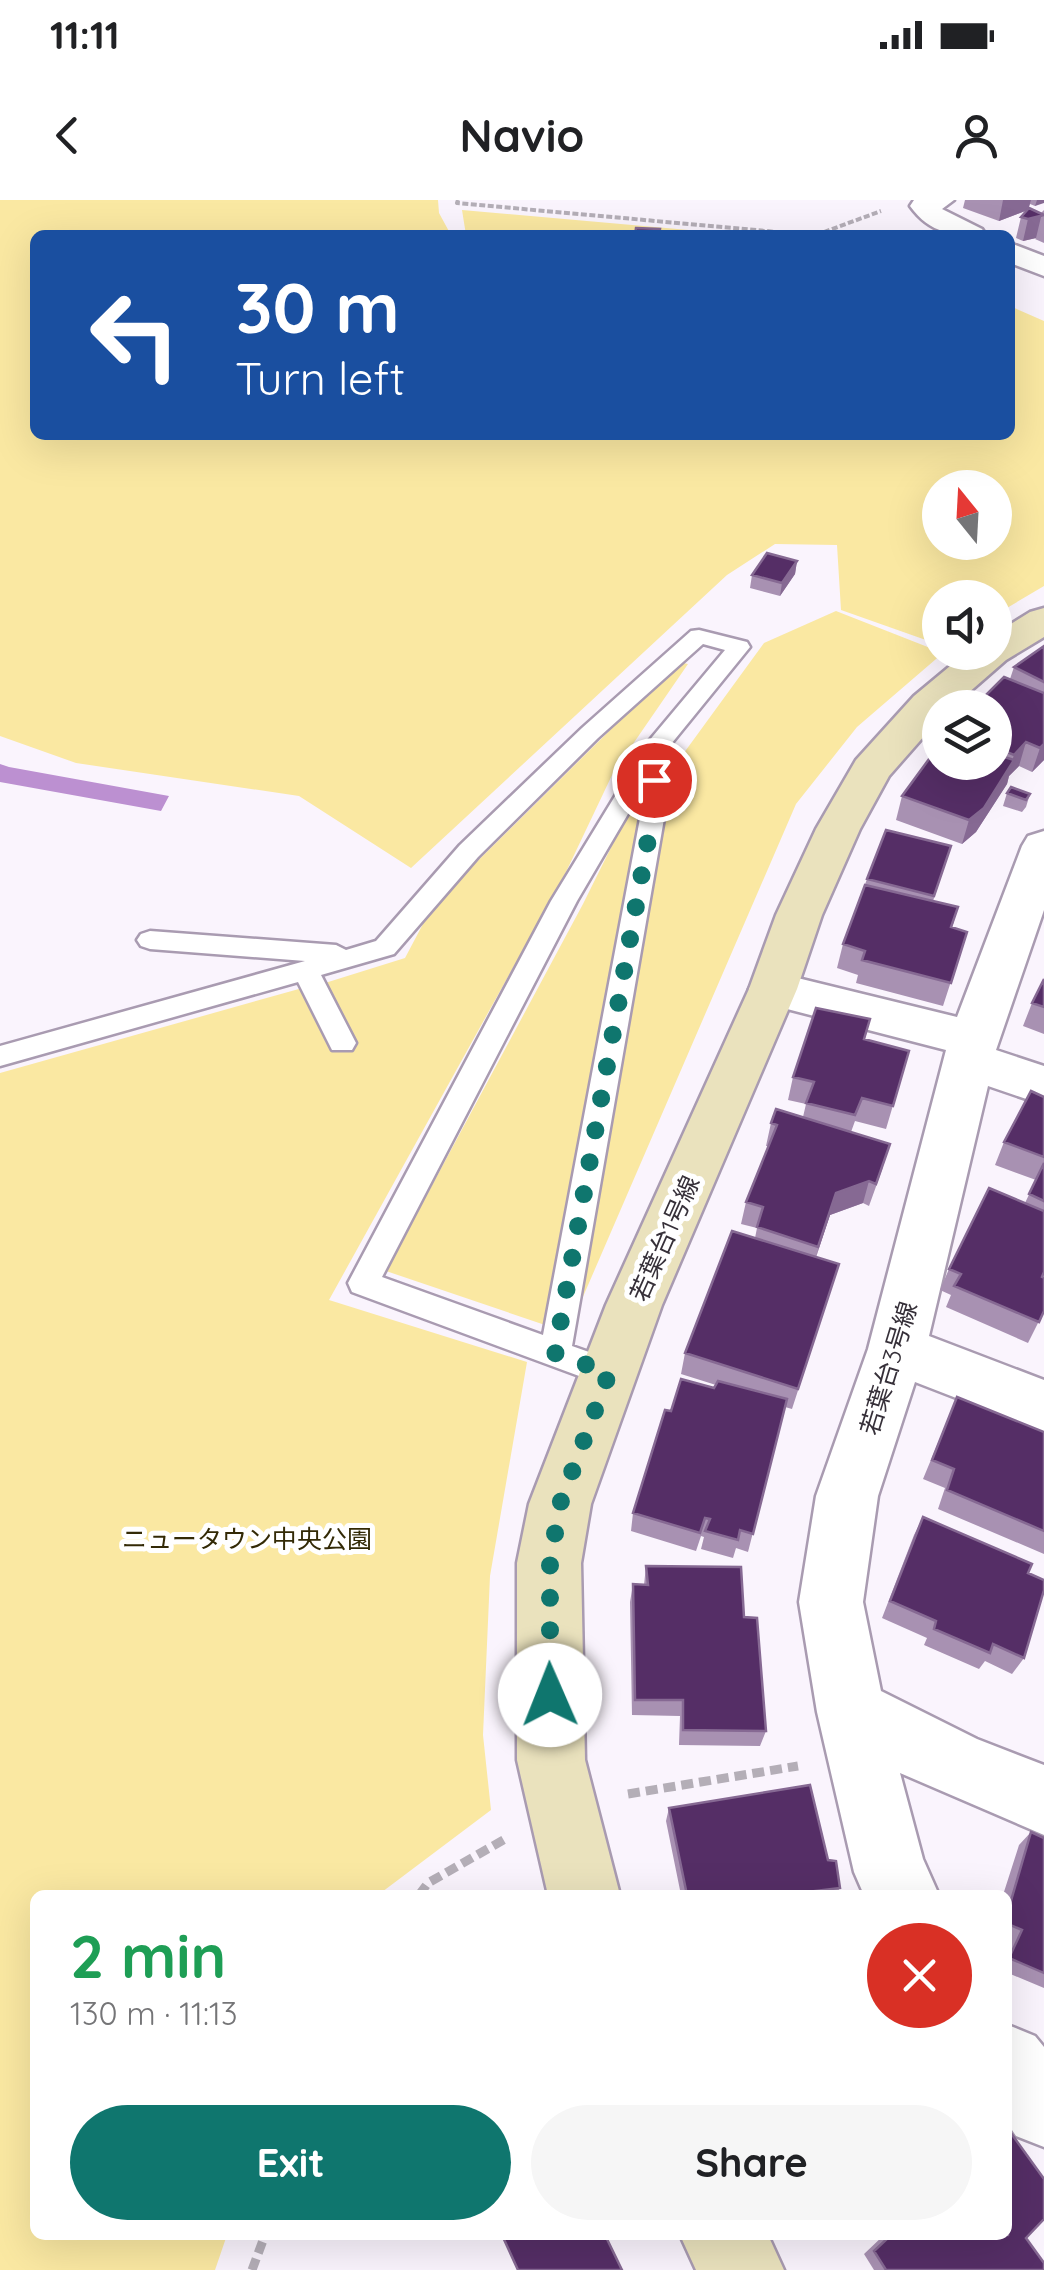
<!DOCTYPE html>
<meta charset="utf-8">
<style>
:root{--surface:#fff;--page:#f6f6f6;--text:#202124;--muted:#757577;--accent:#0f766e}
body{margin:0;font-family:Quicksand,"Noto Sans JP",sans-serif;background:var(--page);color:var(--text);height:100vh;display:flex;flex-direction:column;font-size:38px;white-space:nowrap}
*{box-sizing:border-box;margin:0}
p{font-size:32px;color:var(--muted)}
.icon{flex:none;width:55px;height:55px;fill:none;stroke:currentColor;stroke-width:2;stroke-linecap:round;stroke-linejoin:round}
.map{position:relative;flex:1;overflow:hidden}
.details{position:absolute;left:30px;top:1690px;width:982px;height:350px;display:flex;flex-direction:column;background:var(--surface);border-radius:15px;box-shadow:0 10px 40px #0002}
.details>*{flex:none}
.hud{position:absolute;left:30px;top:30px;width:985px;height:210px;border-radius:15px;box-shadow:0 10px 40px #0002;background:#1a4fa0;color:#fff;overflow:hidden}
.needle{width:65px;rotate:342deg}
.tools{position:absolute;left:922px;top:270px;display:grid;gap:20px}
.tools a{display:grid;place-items:center;width:90px;height:90px;border-radius:50%;background:var(--surface);box-shadow:0 10px 40px #0002;font-size:50px}
.pin{position:absolute;display:grid;place-items:center;width:85px;height:85px;color:#fff;margin:-42px;border:5px solid #fff;border-radius:50%;box-shadow:0 2px 10px #0007}
.me{position:absolute;width:110px;margin:-55px;rotate:359deg;stroke-linejoin:round;filter:drop-shadow(0 0 8px #0008)}
.turn{display:flex;align-items:center;gap:35px;height:210px;padding:0 40px;font-size:45px}
.turn .icon{width:130px;height:130px;stroke-width:2.5}
.turn b{display:block;font-size:70px;line-height:85px}
.round{display:grid;place-items:center;flex:none;width:105px;height:105px;border-radius:52px;background:var(--page)}
.headline{display:flex;align-items:center;justify-content:space-between;height:170px;padding:0 40px}
h1{font-size:60px;font-weight:700;line-height:75px;color:#1e9e55}
.cta{display:flex;gap:20px;margin-top:auto;padding:20px 40px}
.cta a{flex:1;height:115px;border-radius:60px;background:var(--accent);color:#fff;font-size:40px;font-weight:700;line-height:115px;text-align:center}
.cta a+a{background:var(--page);color:var(--text)}
.status{display:flex;justify-content:space-between;align-items:center;height:70px;padding:0 50px;background:var(--surface);direction:ltr}
.status svg{height:28px;fill:currentColor}
header{display:flex;justify-content:space-between;align-items:center;height:130px;padding:0 40px;background:var(--surface);font-size:45px;font-weight:700}
.map>svg:first-child{display:block}
</style>
<div class="status"><b>11:11</b><svg viewBox="0 0 49 12"><path d="M0 12V9h3v3zM5 12V6h3v6zM10 12V3h3v9zM15 12V0h3v12zM26 1h20v11H26zM47 4h2v5h-2z"/></svg></div>
<header><svg class="icon" aria-label="back" viewBox="0 0 24 24"><path d="M15 5l-7 7 7 7"/></svg>Navio<svg class="icon" aria-label="person" viewBox="0 0 24 24"><circle cx="12" cy="8" r="4"/><path d="M4 21q1-7 8-7t8 7"/></svg></header>
<div class="map">
<svg width="1044" height="2070" viewBox="0 0 1044 2070">
<rect width="100%" height="100%" fill="#faf4fd"/>
<path fill="#fae8a2" fill-rule="evenodd" d="M0 0H438L439 13 451 35H35V235H1010V106L1044 121V386L995 415V398H940V445L841 410 837 345 775 344 727 375 411 668 299 596 76 563 0 536ZM940 288H995V342H940Z
M462 10 745 35H466Z
M836 411 943 453 857 527 796 604 579 1106 571 1105 670 572 764 443Z
M679 462 688 464 613 573 566 672 329 1100 527 1162 490 1376 483 1535 491 1610 378 1695H35V2035H227L215 2070H0V873L306 787 330 850 352 844 325 783 405 758 433 705Z
M647 575 545 1125 386 1071 583 704Z"/>
<path fill="#bc90d1" d="M0 564 9 567 169 596 161 611 0 582Z"/>
<g fill="none" stroke-linecap="round" stroke-linejoin="round">
<defs>
<path id="lane" d="M699 430 747 442 750 447 667 549 665 613 572 1146 620 1163 625 1173 620 1183 609 1187 598 1183 352 1092 348 1083 551 701 648 542 725 450 703 444 598 538 478 657 394 754 321 775 356 843 352 850H332L298 782 0 866V846L305 761 150 749 141 746 137 740 141 734 150 731 336 745 346 750 376 741 460 645 582 528 691 431ZM642 590 641 613 543 1135 382 1077 577 701Z"/>
<path id="street" d="M914 0H954L942 9 982 29 986 35C953 35 931 35 910 6Z
M1010 43 1044 56V76L1010 63Z
M1044 631V710L996 850 1044 866V905L988 886 929 1136 1044 1180V1232L915 1182 878 1296 863 1402 881 1491 977 1539 1044 1565V1635L900 1573 923 1659 939 1695H864L854 1672 817 1512 799 1402 816 1296 868 1149 946 850 756 801 749 789 756 777 773 772 957 817 1022 646 1028 636Z
M1008 1825 1035 1836 1044 1847V1947L1016 1936 1008 1924Z"/>
<path id="secondary" d="M1044 408V437L1006 460 951 508H940V518L889 576 860 629 822 715 797 789 662 1105 591 1304 581 1363 585 1560 620 1695H548L517 1560V1363L529 1304 606 1105 749 789 776 715 816 629 856 560 914 496 967 452H995V434L1030 412Z
M680 2035H768L784 2070H696Z"/>
</defs>
<use href="#lane" stroke="#a99bb1" stroke-width="5"/>
<use href="#street" stroke="#a99bb1" stroke-width="5"/>
<use href="#secondary" stroke="#a99bb1" stroke-width="5"/>
<path stroke="#b4aeb7" stroke-width="4" stroke-dasharray="6 2.5" stroke-linecap="butt" d="M458 0 457 3 810 35
M816 35 881 11"/>
<path stroke="#b4aeb7" stroke-width="9" stroke-dasharray="12 6" stroke-linecap="butt" d="M628 1594 798 1566
M419 1695 428 1683 505 1639
M252 2070 265 2035"/>
<use href="#lane" fill="#fff" fill-rule="evenodd"/>
<use href="#street" fill="#fff" fill-rule="evenodd"/>
<use href="#secondary" fill="#eae2bd" fill-rule="evenodd"/>
</g>
<path fill="#a891b2" d="M965 0H1044L1035 6 1030 4 1028 9 1041 13 1044 10V43L1035 39 1036 38 1023 41 1016 38 1021 17 1028 10 999 21 963 8Z
M797 361 795 374 780 396 750 388 752 375Z
M1044 446V560L1032 572 1019 566 1009 576 1007 584 976 632 962 644 896 620 902 596 995 562V508L1010 479 1014 467Z
M1007 593 1030 594 1026 607 1022 612 1003 606Z
M951 646 933 701 958 707 952 728 967 732 943 806 856 783 858 775 837 768 843 744 867 679Z
M1044 779V834L1023 826 1032 803Z
M870 819 865 839 909 851 886 929 855 921 851 932 883 967 869 1006 863 1003 830 1015 816 1057 839 1064 792 1209 785 1207 748 1352 736 1348 733 1358 701 1349 704 1337 701 1336 696 1351 631 1331 633 1313 671 1211 714 1188 716 1185 681 1174 685 1153 755 1038 757 1028 741 1024 746 1002 768 946H766L771 923 803 917 806 904 788 900 793 877Z
M1044 897V1074L1043 1077 1044 1111 1028 1143 946 1107 951 1095 940 1090 949 1069 1025 1003 1036 980 995 965 1004 942Z
M957 1197 1044 1232V1354L938 1309 945 1288 923 1279Z
M923 1317 1028 1373 1024 1458 1012 1474 985 1461 979 1469 924 1445 927 1438 882 1418 914 1335Z
M646 1366 744 1417 766 1531 760 1546 679 1545 680 1516 632 1515 630 1402 633 1384 644 1385Z
M669 1608 828 1660 840 1688 835 1695H681L666 1621Z
M1031 1632 1044 1638V1788L1008 1773V1695H1003L1019 1645Z
M884 2035H1008L1026 2038 1044 2070H874L864 2054Z"/>
<path fill="#866993" d="M1003 0H1031L1028 10 999 21Z
M1037 0H1044V3L1035 6Z
M1044 15 1041 17 1036 38 1023 41 1028 19Z
M797 361 795 374 780 396 782 383Z
M1026 542 1019 566 1009 576 1007 584 976 632 962 644 969 620 1010 567 1014 555Z
M1044 544V560L1032 572 1040 548Z
M869 981 863 1003 830 1015 812 1069 836 993Z"/>
<path fill="#552e66" stroke="#866993" stroke-width="2.5" d="M1029 8 1044 15 1028 19 1021 17Z
M636 28 660 29 659 35H635Z
M767 353 797 361 782 383 752 375Z
M1044 446V482L1014 467Z
M1004 477 1044 493V544L1040 548 1026 542 1014 555 995 547V508H973Z
M940 544V562H995V554L1014 560 984 608 969 620 902 596Z
M1011 587 1030 594 1026 600 1007 593Z
M886 630 951 646 934 696 867 679Z
M865 685 958 707 951 727 967 732 951 783 862 760 865 751 843 744Z
M1044 779V807L1032 803Z
M816 808 870 819 864 839 909 851 893 906 862 898 855 915 806 903 814 882 793 877Z
M1031 891 1044 897V957L1004 942Z
M776 909 890 944 876 984 869 981 836 993 818 1047 757 1027 763 1007 746 1002 777 925 771 923Z
M1044 963V1001L1029 994Z
M989 988 1044 1011V1072L1042 1077 1044 1078V1111L1039 1122 954 1086 961 1074 949 1069Z
M732 1031 839 1064 798 1189 685 1153Z
M681 1179 714 1188 718 1181 787 1199 753 1334 740 1330 738 1340 705 1331 710 1319 705 1318 700 1333 633 1313 665 1210 671 1211Z
M957 1197 1044 1232V1331L947 1290 954 1269 932 1260Z
M923 1317 1032 1364 1028 1373 1044 1380V1390L1024 1458 993 1444 990 1453 934 1429 936 1421 890 1401Z
M646 1366 741 1367 744 1417 757 1418 766 1531 683 1530V1500H635L633 1384 648 1385Z
M810 1585 828 1660 836 1661 840 1688 806 1692V1695H687L669 1608Z
M1031 1632 1044 1638V1773L1009 1758 1022 1730 1008 1724V1711Z
M1008 1929 1044 1979V2019L1026 2038 1044 2063V2070H886L874 2051 891 2035H1008Z
M502 2035H605L622 2070H518Z"/>
<g fill="none" stroke-linecap="round" stroke-linejoin="round">
<path stroke="#0f766e" stroke-width="18" stroke-dasharray="0 32.4" d="M550 1495V1363L560 1304 609 1173 555 1153 653 612 654 580"/>
</g>
<g text-anchor="middle" dominant-baseline="central" stroke-width="10" stroke-linejoin="round" paint-order="stroke">
<g font-size="25" fill="#363039" stroke="#fff">
<text transform="translate(664 1038) rotate(-66)">若葉台1号線</text>
<text transform="translate(888 1168) rotate(-73)">若葉台3号線</text>
</g>
<g font-size="25" fill="#332a06" stroke="#fff">
<text x="247" y="1338">ニュータウン中央公園</text>
</g>
</g>
</svg>
<div class="tools">
<a><svg class="needle" viewBox="-14 -14 28 28"><path d="M0-13l5 13h-10z" fill="#e53935"/><path d="M0 13l5-13h-10z" fill="#757577"/></svg></a>
<a><svg class="icon" aria-label="sound" viewBox="0 0 24 24"><path d="M4 9h4l5-4v14l-5-4H4zM17 9q2 3 0 6"/></svg></a>
<a><svg class="icon" aria-label="layers" viewBox="0 0 24 24"><path d="M12 4l9 5-9 5-9-5zM3 14l9 5 9-5"/></svg></a>
</div>
<div class="pin" style="left:654px;top:580px;background:#d93025"><svg class="icon" aria-label="arrive" viewBox="0 0 24 24"><path d="M6 21V4h12l-3 4 3 4H6"/></svg></div>
<svg class="me" style="left:550px;top:1495px" viewBox="-20 -20 40 40"><circle r="19" fill="#fff"/><path d="M0-13L10 11 0 6-10 11z" fill="#0f766e"/></svg>
<div class="hud">
<div class="turn"><svg class="icon" aria-label="left" viewBox="0 0 24 24"><path d="M17 20v-9H6M10 6l-5 5 5 5"/></svg><div><b>30 m</b>Turn left</div></div>
</div>
<section class="details">
<div class="headline"><div><h1>2 min</h1><p>130 m · 11:13</p></div><a class="round" style="background:#d93025;color:#fff"><svg class="icon" aria-label="close" viewBox="0 0 24 24"><path d="M6 6l12 12M18 6L6 18"/></svg></a></div>
<div class="cta"><a>Exit</a><a>Share</a></div>
</section>
</div>
